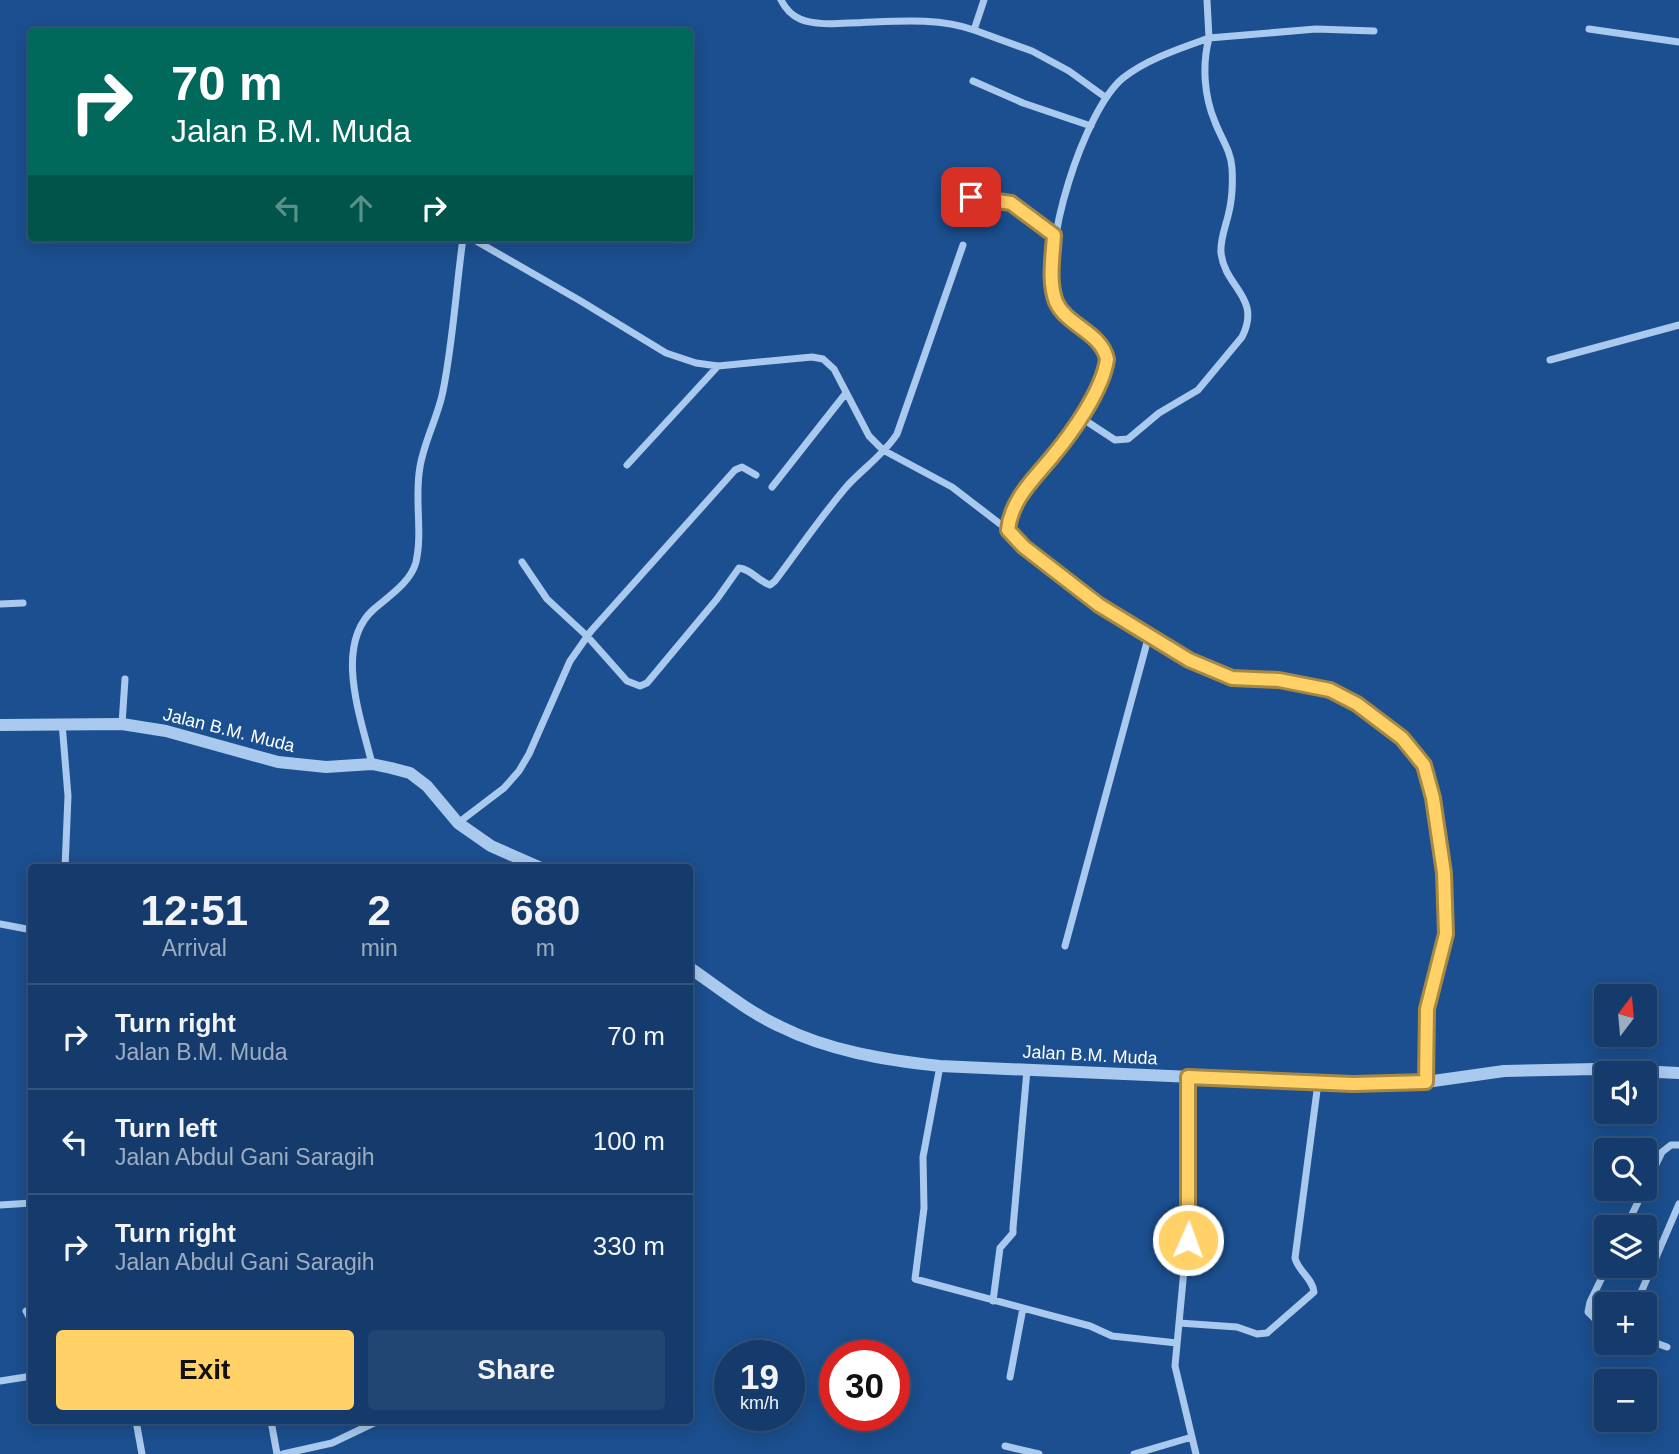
<!DOCTYPE html>
<meta charset="utf-8">
<style>
:root{--surface:#143b6b;--page:#214673;--text:#f1f3f6;--muted:#9dadc1;--line:#33557e;--accent:#ffd166}
body{margin:0;font-family:Arial,sans-serif;background:var(--page);color:var(--text);height:100vh;display:flex;flex-direction:column;font-size:26px;white-space:nowrap}
*{box-sizing:border-box;margin:0}
p{font-size:23px;color:var(--muted)}
.icon{flex:none;width:38px;height:38px;fill:none;stroke:currentColor;stroke-width:2;stroke-linecap:round;stroke-linejoin:round}
.map{position:relative;flex:1;overflow:hidden}
.panel{position:absolute;left:28px;top:864px;width:665px;height:560px;display:flex;flex-direction:column;background:var(--surface);border-radius:7px;box-shadow:0 4px 18px #0003,0 0 0 2px var(--line)}
.panel>*{flex:none}
.banner{position:absolute;left:28px;top:28px;width:665px;height:214px;border-radius:7px;box-shadow:0 4px 18px #0003,0 0 0 2px var(--line);background:#00695c;color:#fff;overflow:hidden}
.needle{width:46px;rotate:16deg}
.controls{position:absolute;left:1594px;top:984px;display:grid;gap:14px}
.controls a{display:grid;place-items:center;width:63px;height:63px;border-radius:7px;background:var(--surface);box-shadow:0 4px 18px #0003,0 0 0 2px var(--line);font-size:35px}
.speed{position:absolute;left:714px;top:1340px;display:flex;gap:14px;font-size:35px;font-weight:700;text-align:center}
.speed>*{display:grid;place-content:center;width:91px;height:91px;border-radius:50%;background:var(--surface);box-shadow:0 4px 18px #0003,0 0 0 2px var(--line);line-height:1}
.speed small{font-size:18px;font-weight:400}
.speed .limit{border:10px solid #d22;background:#fff;color:#111}
.pin{position:absolute;display:grid;place-items:center;width:60px;height:60px;color:#fff;margin:-30px;border-radius:14px;box-shadow:0 4px 10px #0006}
.me{position:absolute;width:77px;margin:-38px;rotate:2deg;stroke-linejoin:round;filter:drop-shadow(0 0 5px #0008)}
.turn{display:flex;align-items:center;gap:24px;height:147px;padding:0 28px;font-size:32px}
.turn .icon{width:91px;height:91px;stroke-width:2.5}
.turn b{display:block;font-size:49px;line-height:60px}
.lanes{display:flex;align-items:center;height:66px;padding:0 28px;background:#0003;justify-content:center;gap:35px;direction:ltr}
.lanes .off{opacity:.35}
.eta{display:flex;justify-content:space-evenly;align-items:center;height:119px;text-align:center}
.eta b{font-size:42px;font-weight:700;line-height:49px}
.button{display:flex;gap:14px;margin-top:auto;padding:14px 28px}
.button a{flex:1;height:80px;border-radius:7px;background:var(--accent);color:#111;font-size:28px;font-weight:700;line-height:80px;text-align:center}
.button a+a{background:var(--page);color:var(--text)}
ul{padding:0;list-style:none}
li{display:flex;align-items:center;gap:21px;height:105px;padding:0 28px;border-top:2px solid var(--line)}
li div{flex:1}
li b{display:block;font-size:26px}
li em{font-style:normal}
.map>svg:first-child{display:block}
</style>
<div class="map">
<svg width="1679" height="1454" viewBox="0 0 1679 1454">
<rect width="100%" height="100%" fill="#1b4f8f"/>
<g fill="none" stroke-linecap="round" stroke-linejoin="round">
<path stroke="#a9c9ee" stroke-width="7" d="M781 0C785 8 791 15 800 19 814 25 833 24 849 23 890 22 935 16 974 30
M984 0 974 30 1032 51 1069 71 1105 97
M1207 0 1209 38 1316 29 1374 31
M1589 29 1679 42
M973 81 1023 103 1091 126
M949 181C968 205 987 193 1010 202 1026 209 1040 224 1054 235
M471 238 579 300 666 353 696 363 718 366 812 357 823 359 834 369 869 436 883 450 952 487 1008 530
M1550 360 1679 325
M1080 417 1115 440 1128 439 1159 413 1198 390 1242 337C1262 297 1225 288 1221 253 1220 240 1225 228 1228 216 1232 201 1233 184 1232 168 1231 151 1221 138 1215 122 1204 96 1202 65 1209 38 1181 48 1147 59 1123 78 1084 110 1039 251 1056 300 1065 327 1115 336 1106 369 1098 397 1075 428 1057 451 1038 477 1011 496 1008 530L1024 547 1099 605 1189 660 1232 678 1279 680 1330 690 1357 704 1402 738 1425 765 1433 798 1444 873 1446 934 1427 1009 1426 1082
M627 465 718 366
M772 487 846 393
M522 562 547 599 587 636 627 681 640 686 647 683 717 599 739 568C751 569 758 581 770 585L775 581C799 549 822 515 848 485 864 468 885 453 897 434L963 245
M0 604 23 603
M62 723 68 796 65 868
M122 724 125 679
M372 764C361 718 333 645 374 609 389 596 411 582 416 562 423 531 414 498 420 467 424 441 438 417 443 391 453 341 456 289 463 238
M458 823 504 788 519 771 529 754 570 661 591 631 735 470 742 467 756 475
M0 924 32 930
M1065 946 1149 635
M940 1066 923 1157 924 1208 915 1279 1090 1326 1112 1336 1177 1343
M1188 1077 1189 1216 1175 1366 1196 1454
M0 1205 32 1203
M1626 1227 1662 1152 1671 1145H1679
M993 1301 1000 1248 1013 1233V1228L1027 1070
M1636 1304 1679 1204
M26 1311 32 1322
M1179 1323 1237 1327 1257 1334 1267 1333 1314 1292C1313 1279 1298 1271 1295 1258L1318 1083
M1606 1324 1595 1319 1588 1312 1590 1302 1608 1265
M1645 1339 1667 1347
M1010 1377 1023 1308
M0 1381 32 1376
M136 1421 142 1454
M271 1421 277 1454
M1005 1446 1039 1454
M283 1454 332 1443 378 1421
M1134 1454 1192 1437"/>
<path stroke="#a9c9ee" stroke-width="12" d="M0 725 122 724 166 731 278 762 326 767 372 764 391 768 410 773 427 786 458 823 491 846 541 868
M690 968C719 988 747 1011 779 1026 829 1051 885 1060 940 1066L1353 1084 1426 1082 1504 1071 1596 1069 1679 1073"/>
</g>
<g fill="none" stroke-linecap="round" stroke-linejoin="round">
<defs>
<path id="route" d="M971 197 1011 203 1054 235C1053 256 1048 281 1056 302 1067 326 1101 332 1107 359 1103 390 1072 433 1052 457 1033 480 1011 500 1008 530L1024 547 1099 605 1189 660 1232 678 1279 680 1330 690 1357 704 1402 738 1424 765 1433 798 1444 873 1446 934 1427 1009 1426 1082 1353 1084 1188 1077V1240"/>
</defs>
<use href="#route" stroke="#a68842" stroke-width="18"/>
<use href="#route" stroke="#ffd166" stroke-width="12"/>
</g>
<g text-anchor="middle" dominant-baseline="central" stroke-width="5" stroke-linejoin="round" paint-order="stroke">
<g font-size="18" fill="#fff" stroke="#1b4f8f">
<text transform="translate(229 730) rotate(14)">Jalan B.M. Muda</text>
<text transform="translate(1090 1055) rotate(3)">Jalan B.M. Muda</text>
</g>
</g>
</svg>
<div class="controls">
<a><svg class="needle" viewBox="-14 -14 28 28"><path d="M0-13l5 13h-10z" fill="#e53935"/><path d="M0 13l5-13h-10z" fill="#9dadc1"/></svg></a>
<a><svg class="icon" aria-label="sound" viewBox="0 0 24 24"><path d="M4 9h4l5-4v14l-5-4H4zM17 9q2 3 0 6"/></svg></a>
<a><svg class="icon" aria-label="search" viewBox="0 0 24 24"><circle cx="10" cy="10" r="6"/><path d="M15 15l6 6"/></svg></a>
<a><svg class="icon" aria-label="layers" viewBox="0 0 24 24"><path d="M12 4l9 5-9 5-9-5zM3 14l9 5 9-5"/></svg></a>
<a>+</a>
<a>−</a>
</div>
<div class="speed"><div>19<small>km/h</small></div><div class="limit">30</div></div>
<div class="pin" style="left:971px;top:197px;background:#d93025"><svg class="icon" aria-label="arrive" viewBox="0 0 24 24"><path d="M6 21V4h12l-3 4 3 4H6"/></svg></div>
<svg class="me" style="left:1188px;top:1240px" viewBox="-20 -20 40 40"><circle r="17" fill="#ffd166" stroke="#fff" stroke-width="3"/><path d="M0-11L8 9 0 5-8 9z" fill="#fff"/></svg>
<div class="banner">
<div class="turn"><svg class="icon" aria-label="right" viewBox="0 0 24 24"><path d="M7 20v-9h11M14 6l5 5-5 5"/></svg><div><b>70 m</b>Jalan B.M. Muda</div></div>
<div class="lanes"><svg class="icon off" aria-label="left" viewBox="0 0 24 24"><path d="M17 20v-9H6M10 6l-5 5 5 5"/></svg><svg class="icon off" aria-label="ahead" viewBox="0 0 24 24"><path d="M12 20V5M6 11l6-6 6 6"/></svg><svg class="icon" aria-label="right" viewBox="0 0 24 24"><path d="M7 20v-9h11M14 6l5 5-5 5"/></svg></div>
</div>
<section class="panel">
<div class="eta">
<div><b>12:51</b><p>Arrival</p></div>
<div><b>2</b><p>min</p></div>
<div><b>680</b><p>m</p></div>
</div>
<ul>
<li><svg class="icon" aria-label="right" viewBox="0 0 24 24"><path d="M7 20v-9h11M14 6l5 5-5 5"/></svg><div><b>Turn right</b><p>Jalan B.M. Muda</p></div><em>70 m</em></li>
<li><svg class="icon" aria-label="left" viewBox="0 0 24 24"><path d="M17 20v-9H6M10 6l-5 5 5 5"/></svg><div><b>Turn left</b><p>Jalan Abdul Gani Saragih</p></div><em>100 m</em></li>
<li><svg class="icon" aria-label="right" viewBox="0 0 24 24"><path d="M7 20v-9h11M14 6l5 5-5 5"/></svg><div><b>Turn right</b><p>Jalan Abdul Gani Saragih</p></div><em>330 m</em></li>
</ul>
<div class="button"><a>Exit</a><a>Share</a></div>
</section>
</div>
